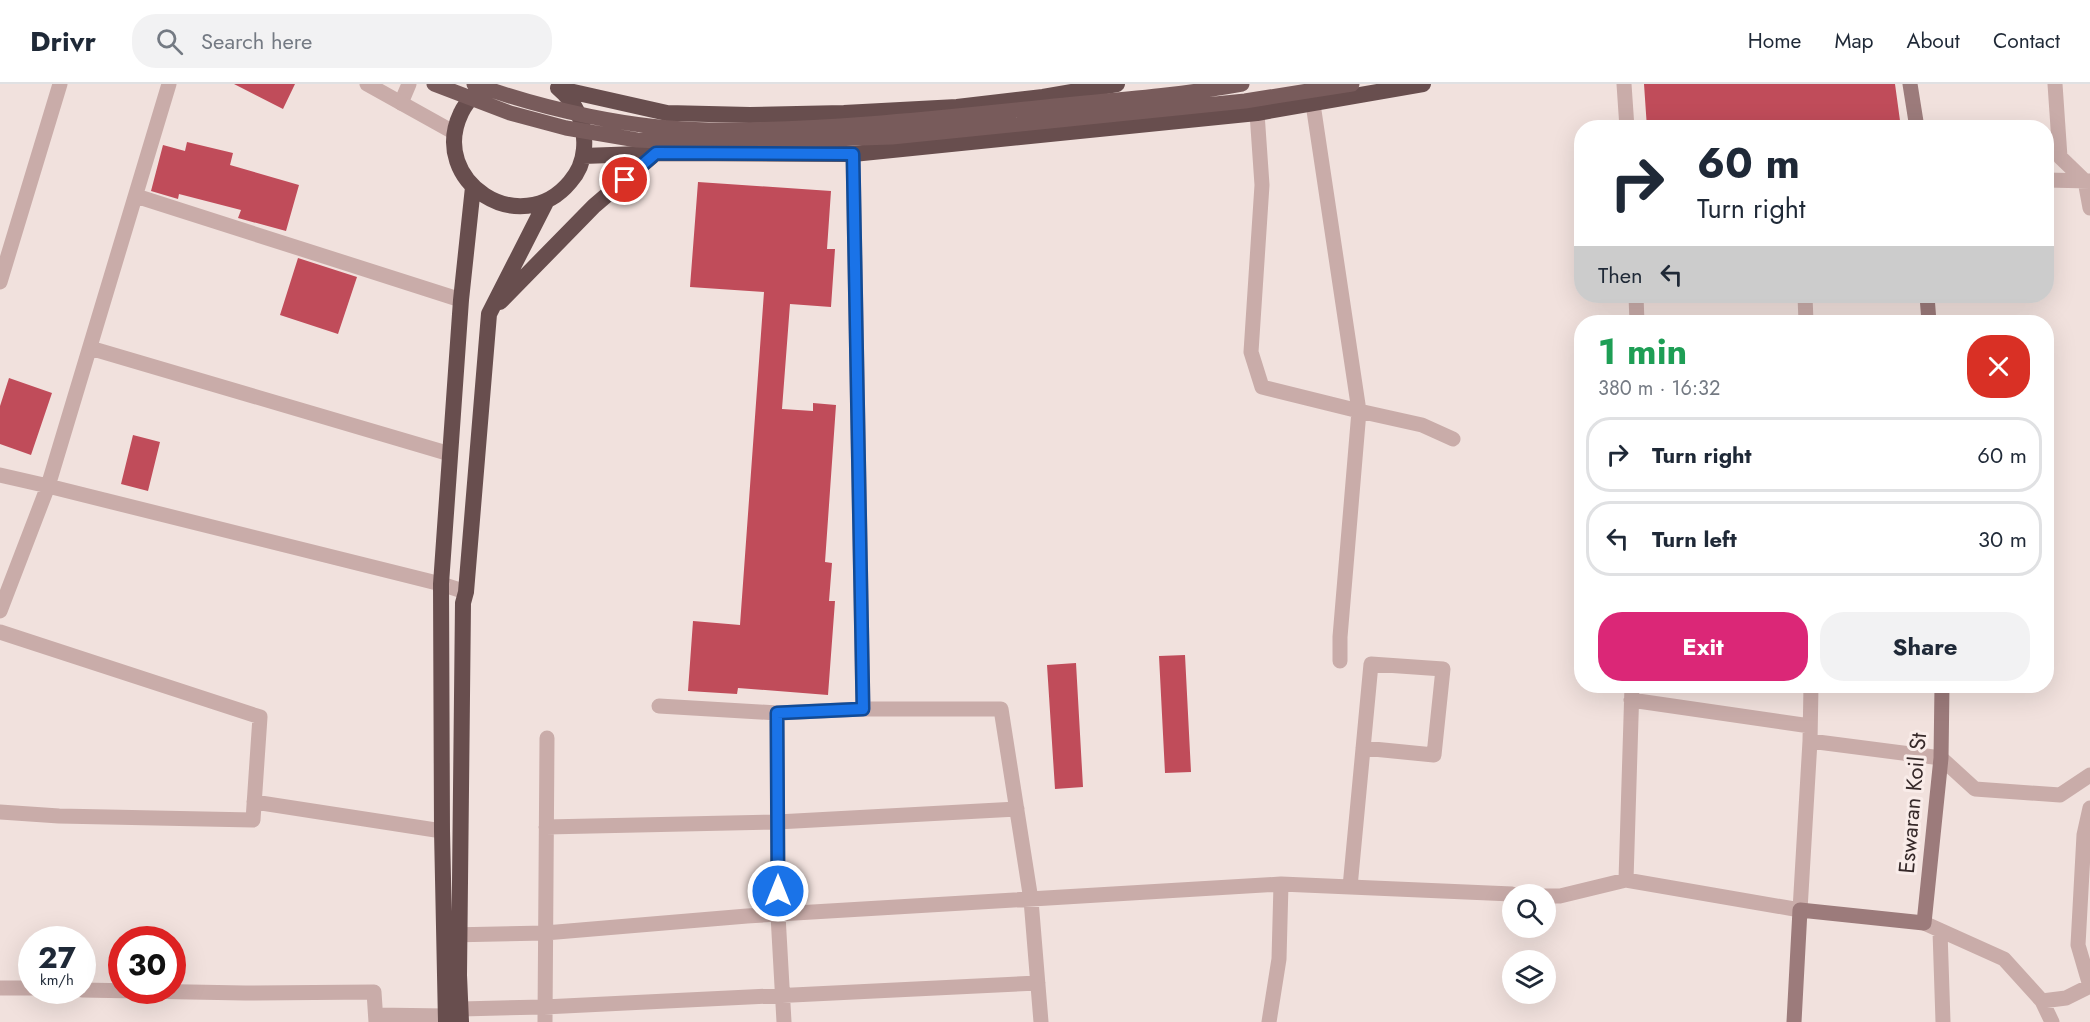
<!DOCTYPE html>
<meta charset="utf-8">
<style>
:root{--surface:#fff;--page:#f2f2f3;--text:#1f2937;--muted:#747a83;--line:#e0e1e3;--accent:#db2777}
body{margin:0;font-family:Jost,sans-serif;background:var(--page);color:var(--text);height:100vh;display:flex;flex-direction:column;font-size:22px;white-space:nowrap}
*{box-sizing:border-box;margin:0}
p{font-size:20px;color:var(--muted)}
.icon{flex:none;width:33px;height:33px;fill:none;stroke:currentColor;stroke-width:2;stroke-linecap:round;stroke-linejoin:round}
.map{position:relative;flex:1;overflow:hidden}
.drawer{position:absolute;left:1574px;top:231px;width:480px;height:378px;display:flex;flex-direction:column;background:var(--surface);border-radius:24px;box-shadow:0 6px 24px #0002}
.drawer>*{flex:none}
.banner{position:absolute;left:1574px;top:36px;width:480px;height:183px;border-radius:24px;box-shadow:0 6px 24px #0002;background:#fff;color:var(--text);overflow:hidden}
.controls{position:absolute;left:1502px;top:800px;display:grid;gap:12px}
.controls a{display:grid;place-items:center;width:54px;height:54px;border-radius:50%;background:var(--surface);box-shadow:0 6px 24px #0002;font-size:30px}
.speed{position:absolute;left:18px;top:842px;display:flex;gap:12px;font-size:30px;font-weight:700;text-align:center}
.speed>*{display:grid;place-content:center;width:78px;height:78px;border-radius:50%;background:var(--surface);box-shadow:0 6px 24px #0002;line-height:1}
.speed small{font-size:15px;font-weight:400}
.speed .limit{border:9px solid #d22;background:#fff;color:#111}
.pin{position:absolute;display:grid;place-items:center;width:51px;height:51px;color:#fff;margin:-26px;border:3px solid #fff;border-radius:50%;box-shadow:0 2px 6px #0007}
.me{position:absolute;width:66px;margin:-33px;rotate:0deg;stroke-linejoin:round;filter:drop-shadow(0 0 4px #0008)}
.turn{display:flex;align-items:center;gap:21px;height:126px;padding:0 24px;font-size:27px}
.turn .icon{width:78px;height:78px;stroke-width:2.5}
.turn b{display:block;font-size:42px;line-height:51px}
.then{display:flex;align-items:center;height:57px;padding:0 24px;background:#0003;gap:12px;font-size:22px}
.round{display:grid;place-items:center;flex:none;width:63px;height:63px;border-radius:24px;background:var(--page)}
.headline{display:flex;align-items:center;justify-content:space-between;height:102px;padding:0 24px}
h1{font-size:36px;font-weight:700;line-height:45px;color:#1e9e55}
.primary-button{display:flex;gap:12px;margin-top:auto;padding:12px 24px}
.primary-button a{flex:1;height:69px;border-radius:24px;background:var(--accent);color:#fff;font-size:24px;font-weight:700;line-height:69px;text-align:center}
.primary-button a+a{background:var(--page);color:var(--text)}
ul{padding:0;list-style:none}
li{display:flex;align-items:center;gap:18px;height:75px;margin:0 12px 9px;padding:0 12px;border:3px solid var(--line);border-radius:24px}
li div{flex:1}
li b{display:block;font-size:22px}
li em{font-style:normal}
header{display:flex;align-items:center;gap:36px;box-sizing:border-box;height:84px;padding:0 30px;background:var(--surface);border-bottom:2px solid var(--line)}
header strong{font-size:28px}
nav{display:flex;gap:33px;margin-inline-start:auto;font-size:21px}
.search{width:420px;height:54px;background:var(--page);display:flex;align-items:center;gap:15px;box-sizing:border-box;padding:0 21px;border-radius:24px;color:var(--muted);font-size:22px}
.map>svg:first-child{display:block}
</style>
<header>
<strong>Drivr</strong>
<div class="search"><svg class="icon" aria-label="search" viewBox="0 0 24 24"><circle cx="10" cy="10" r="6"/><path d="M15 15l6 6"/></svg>Search here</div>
<nav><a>Home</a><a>Map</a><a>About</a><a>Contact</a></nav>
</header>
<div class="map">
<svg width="2090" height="938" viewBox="0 0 2090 938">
<rect width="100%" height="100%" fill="#f1e1dd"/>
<path fill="#c04c5a" d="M234 0H295L283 25Z
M1644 0H1895L1901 44H1647Z
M187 58 233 69 230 81 299 101 286 147 238 134 241 126 179 110 178 115 151 107 163 61 185 67Z
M698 98 831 107 827 165H835L831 223 790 220 782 325 813 327V319L836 321 825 478 832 479 829 517H835L828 611 738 604 737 610 688 607 693 537 740 541 764 208 690 203Z
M298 174 357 193 338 250 280 231Z
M9 294 52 309 31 371 0 360V322Z
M133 351 160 358 148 407 121 400Z
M1185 571 1191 688 1165 689 1159 572Z
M1076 579 1083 703 1055 705 1047 581Z"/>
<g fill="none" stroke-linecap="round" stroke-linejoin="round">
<path stroke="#c9aca9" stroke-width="15" d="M1624 0 1627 44
M2055 0 2060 73 2085 97 2090 124
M401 19 409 0
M1257 29 1262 101 1251 268 1262 303 1359 327 1313 20
M853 70 863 625H1001L1031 816 1041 938
M2046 96 2090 97
M136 112 461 216
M0 198 60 0
M1636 212 1637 238
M1805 212 1806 238
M90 264 450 370
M0 391 48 402 169 0
M0 527 48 402 441 500 466 508
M0 548 260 633 253 736 59 732 0 728
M1340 577V553L1359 327 1422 341 1453 355
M1631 616 1810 642
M659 622 777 629
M1810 657 1941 674 1975 705 2060 711 2090 691
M254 718 442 747
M2090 724 2084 751 2078 861 2090 902
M546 743 777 738 1017 725
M1626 796 1632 602
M1350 803 1371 580 1443 585 1434 671 1363 664
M1545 812H1560L1626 796 1800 826 1810 657 1811 602
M1924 839 2004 875 2042 917 2052 938
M1940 847 1943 938
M449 851 545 849 747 832 1281 800 1512 810
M0 904H32
M82 906 245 909 374 908 376 938
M2042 917 2066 914 2090 902
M461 925 544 923 1038 899
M376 931 446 932
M545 938 547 654
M784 938 778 831 777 629 863 625
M1269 938 1279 875 1281 800"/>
<path stroke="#c9aca9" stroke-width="15" d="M367 0 455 49"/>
<path stroke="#9c7b7b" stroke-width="15" d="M1910 0 1917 44
M1927 212 1929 238
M1794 938 1800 826 1924 839 1941 674 1942 602"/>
<path stroke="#684e4e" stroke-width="16" d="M480 3C473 11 465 20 461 29 428 98 521 157 570 98 578 89 583 77 584 65 586 40 577 20 558 4
M560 5 667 29 750 31 844 29 957 23 1043 13 1117 0
M583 72 667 69 853 70 1257 29 1423 0
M500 218 594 122 656 69 657 65
M446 938 442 747 441 500 461 216 473 103
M461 938 459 891 463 519 466 508 489 230 546 118"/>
<path stroke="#785b5b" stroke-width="15" d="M434 0 510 29 566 44 637 56 706 59 892 53 1245 17 1352 0
M474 0C546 26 633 45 709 46 815 47 921 36 1026 25 1097 17 1171 13 1242 0"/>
</g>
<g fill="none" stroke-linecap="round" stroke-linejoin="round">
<defs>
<path id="route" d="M625 96 656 69 853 70 863 625 777 629 778 807"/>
</defs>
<use href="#route" stroke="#114b97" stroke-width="15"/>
<use href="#route" stroke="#1a73e8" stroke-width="10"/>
</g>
<g text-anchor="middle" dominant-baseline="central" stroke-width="6" stroke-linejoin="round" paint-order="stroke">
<g font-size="22" fill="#362929" stroke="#f9ece9">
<text transform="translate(1912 719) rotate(-85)">Eswaran Koil St</text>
</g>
</g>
</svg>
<div class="controls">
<a><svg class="icon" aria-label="search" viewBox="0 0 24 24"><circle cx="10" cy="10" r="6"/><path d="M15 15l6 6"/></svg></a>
<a><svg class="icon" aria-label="layers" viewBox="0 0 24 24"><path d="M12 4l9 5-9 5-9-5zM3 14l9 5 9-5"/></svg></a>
</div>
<div class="speed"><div>27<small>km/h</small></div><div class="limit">30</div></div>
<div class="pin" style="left:625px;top:96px;background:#d93025"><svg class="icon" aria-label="arrive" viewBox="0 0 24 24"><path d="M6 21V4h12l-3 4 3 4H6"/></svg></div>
<svg class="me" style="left:778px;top:807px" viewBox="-20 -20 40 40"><circle r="17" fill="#1a73e8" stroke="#fff" stroke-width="3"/><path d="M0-11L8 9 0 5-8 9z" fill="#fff"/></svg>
<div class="banner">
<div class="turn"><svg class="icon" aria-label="right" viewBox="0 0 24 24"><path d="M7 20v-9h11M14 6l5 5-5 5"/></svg><div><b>60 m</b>Turn right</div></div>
<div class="then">Then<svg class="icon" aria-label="left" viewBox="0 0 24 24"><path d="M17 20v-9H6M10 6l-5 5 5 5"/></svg></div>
</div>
<section class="drawer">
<div class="headline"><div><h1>1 min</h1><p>380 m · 16:32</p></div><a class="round" style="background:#d93025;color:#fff"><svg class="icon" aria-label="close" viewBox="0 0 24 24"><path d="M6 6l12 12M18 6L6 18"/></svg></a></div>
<ul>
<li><svg class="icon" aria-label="right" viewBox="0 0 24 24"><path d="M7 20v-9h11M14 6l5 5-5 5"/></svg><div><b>Turn right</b></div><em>60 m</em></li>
<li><svg class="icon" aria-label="left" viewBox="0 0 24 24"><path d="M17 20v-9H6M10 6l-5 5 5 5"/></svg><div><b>Turn left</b></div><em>30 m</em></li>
</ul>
<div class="primary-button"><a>Exit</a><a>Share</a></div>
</section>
</div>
